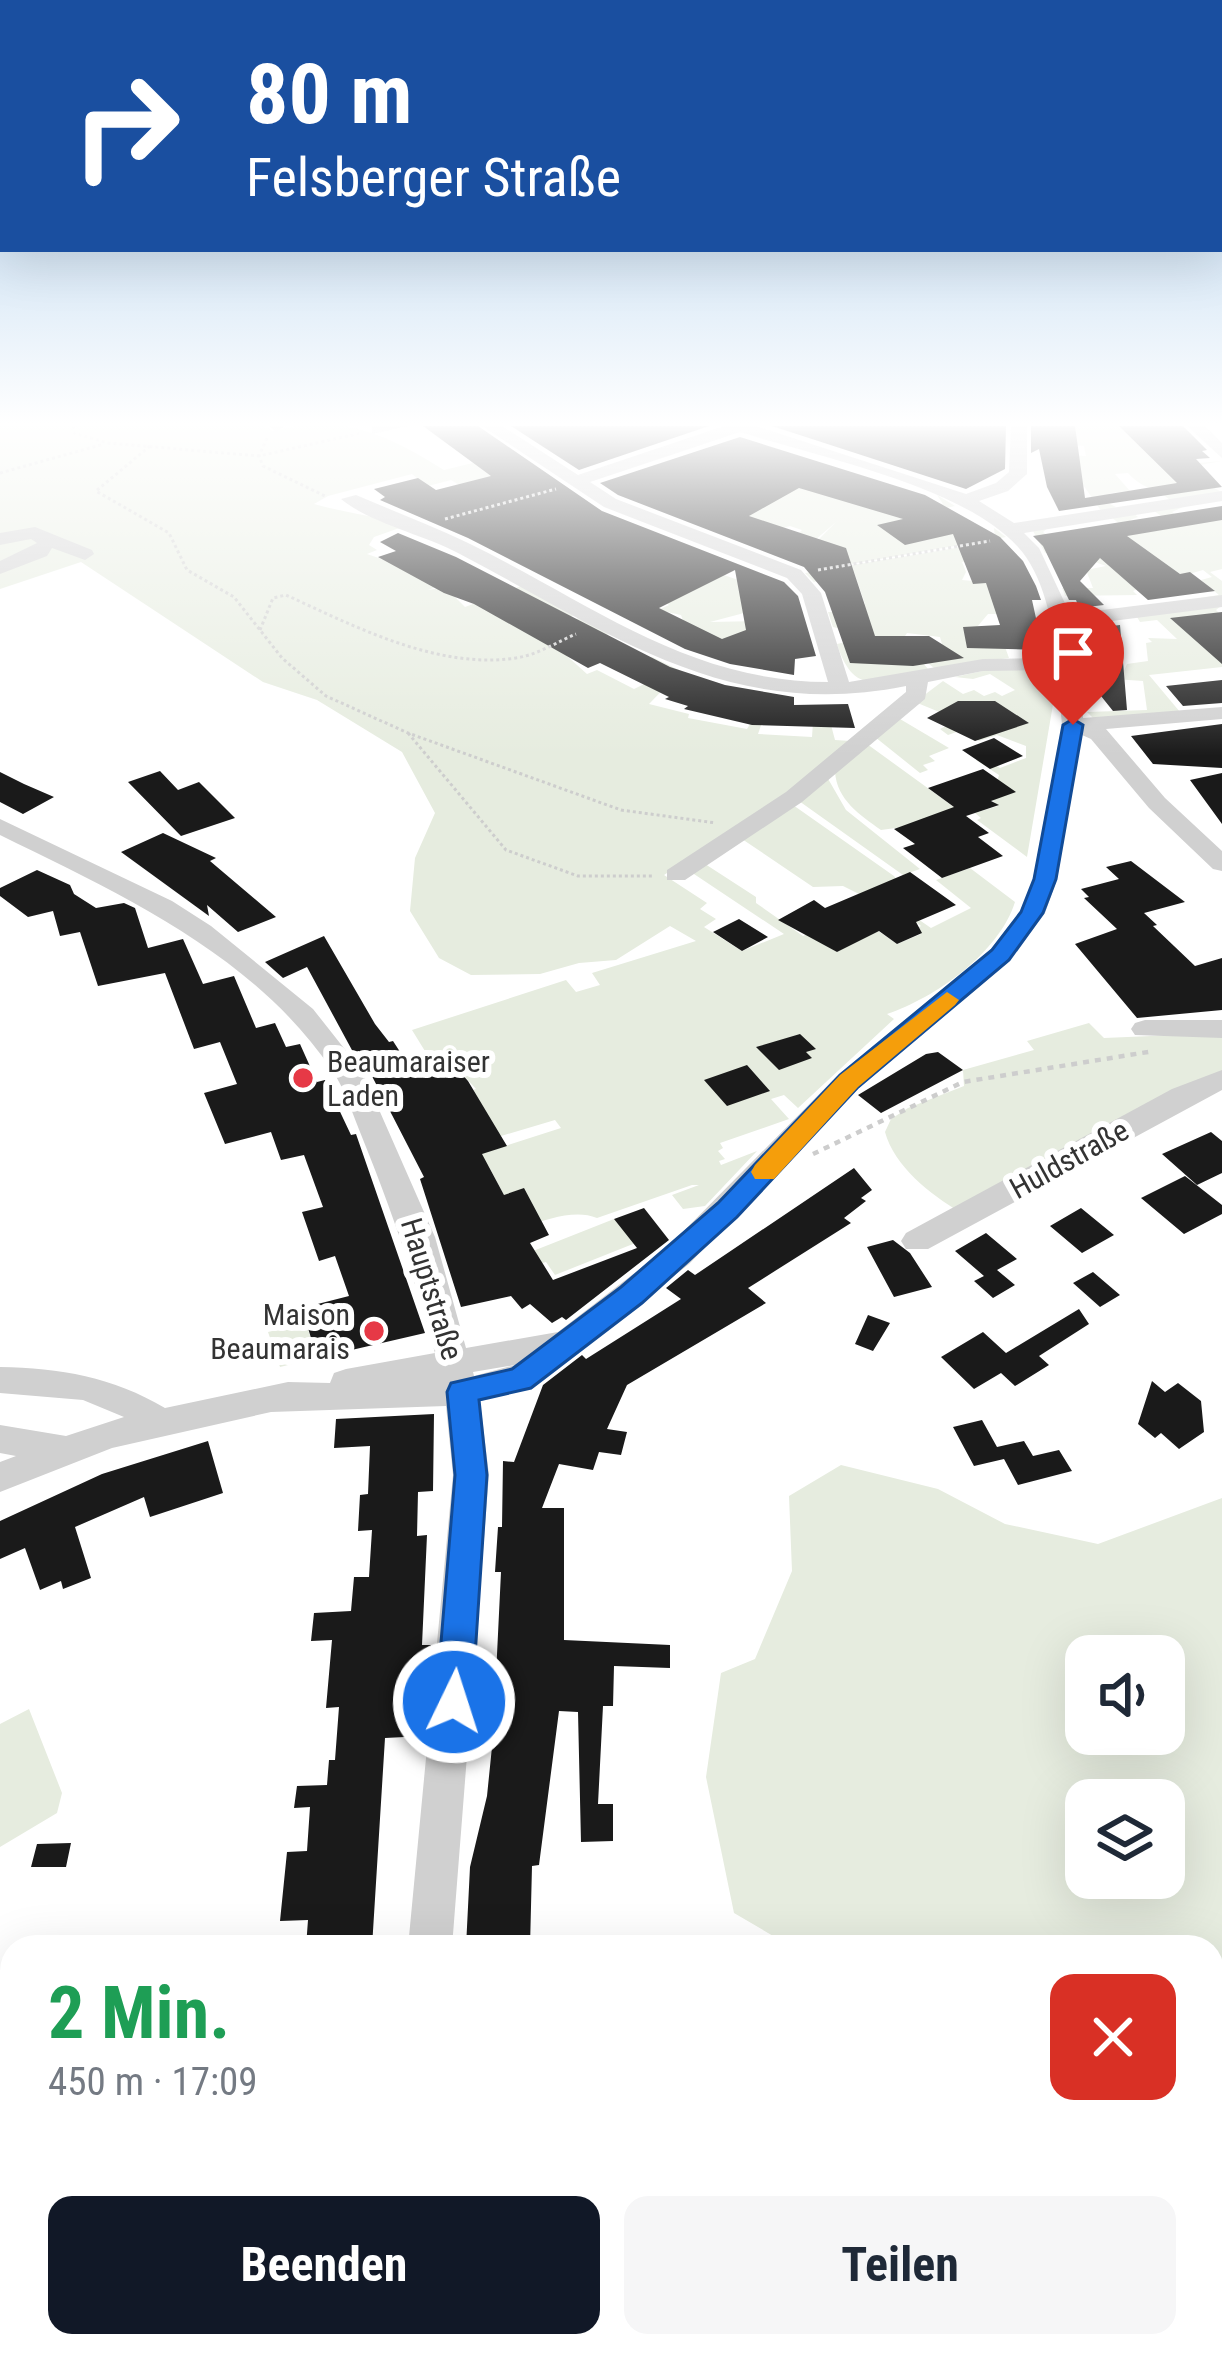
<!DOCTYPE html>
<html lang="de">
<meta charset="utf-8">
<style>
:root{--surface:#fff;--page:#f6f6f7;--text:#1f2937;--muted:#747a83;--accent:#111827}
body{margin:0;font-family:"Roboto Condensed",sans-serif;background:var(--page);color:var(--text);height:100vh;display:flex;flex-direction:column;font-size:45px;white-space:nowrap}
*{box-sizing:border-box;margin:0}
p{font-size:39px;color:var(--muted)}
.icon{flex:none;width:66px;height:66px;fill:none;stroke:currentColor;stroke-width:2;stroke-linecap:round;stroke-linejoin:round}
.map{position:relative;flex:1;overflow:hidden}
.sheet{position:absolute;left:0px;top:1935px;width:1224px;height:423px;display:flex;flex-direction:column;background:var(--surface);border-radius:36px 36px 0 0;box-shadow:0 12px 48px #0002}
.sheet>*{flex:none}
.banner{position:absolute;left:0px;top:0px;width:1224px;height:252px;box-shadow:0 12px 48px #0002;background:#1a4fa0;color:#fff;overflow:hidden}
.controls{position:absolute;left:1065px;top:1635px;display:grid;gap:24px}
.controls a{display:grid;place-items:center;width:120px;height:120px;border-radius:24px;background:var(--surface);box-shadow:0 12px 48px #0002;font-size:60px}
.pin{position:absolute;display:grid;place-items:center;width:102px;height:102px;color:#fff;margin:-123px -51px;border-radius:50% 50% 50% 0;rotate:-45deg;box-shadow:0 0 12px #0007}
.pin .icon{rotate:45deg}
.me{position:absolute;width:132px;margin:-66px;rotate:4deg;stroke-linejoin:round;filter:drop-shadow(0 0 9px #0008)}
.turn{display:flex;align-items:center;gap:42px;height:252px;padding:0 48px;font-size:54px}
.turn .icon{width:156px;height:156px;stroke-width:2.5}
.turn b{display:block;font-size:84px;line-height:102px}
.round{display:grid;place-items:center;flex:none;width:126px;height:126px;border-radius:24px;background:var(--page)}
.head{display:flex;align-items:center;justify-content:space-between;height:204px;padding:0 48px}
h1{font-size:72px;font-weight:700;line-height:90px;color:#1e9e55}
.action{display:flex;gap:24px;margin-top:auto;padding:24px 48px}
.action a{flex:1;height:138px;border-radius:24px;background:var(--accent);color:#fff;font-size:48px;font-weight:700;line-height:138px;text-align:center}
.action a+a{background:var(--page);color:var(--text)}
.map>svg:first-child{display:block}
</style>
<div class="map">
<svg width="1222" height="2356" viewBox="0 0 1222 2356">
<rect width="100%" height="100%" fill="#fff"/>
<path fill="#e6ecdf" fill-rule="evenodd" d="M0 426H265L273 431C341 412 388 435 444 470L477 462 500 476 461 486 451 480 409 491 418 479 412 474 328 496 314 504C345 513 374 515 405 526L374 537 369 545 377 550 367 554 449 582 428 590 445 587 465 607 521 586 574 615 531 636 579 618 609 634 575 648 567 656 587 674 597 670 634 689 663 675 638 663 652 657 681 671 649 704 689 714 688 718 747 729 758 711 742 706 765 692 772 693 758 734 812 737 813 722 831 725 835 740 851 741 766 809 664 875 707 903 700 909 716 919 704 927 742 951 784 934 688 870 702 862 756 897V903L803 936 810 933 837 952 874 928 897 944 921 934 916 929 921 926 895 907 899 906 931 928 971 908 936 880 970 868 1015 902C999 953 935 998 887 1014L894 1019 798 1108 784 1095 771 1099 789 1119 720 1143 723 1148 718 1151 725 1159 719 1161 721 1165 757 1151 705 1206 683 1209 672 1195 699 1185H692L597 1218C576 1209 548 1219 526 1226L524 1189 504 1195 488 1165 456 1172 452 1163 561 1128 555 1120 501 1136 457 1095 476 1089 453 1064 436 1069 412 1030 566 980 576 992 600 985 592 973 696 941 670 926 616 960 579 963 540 974 471 975 439 958 410 911 415 858 435 813 402 752 317 700 263 682 81 562 0 589Z
M1069 426H1148L1186 464 1222 461 1177 469 1222 492 1171 501C1158 488 1143 490 1128 473L1115 474 1130 491 1111 493 1102 500 1116 507 1102 512 1062 455 1086 456 1084 446 1074 445Z
M793 481 943 504 937 495 955 506 923 513 995 537 994 528 1006 537 845 565 816 542 836 522 814 541 799 533 802 530 790 526 776 530 749 516Z
M1185 506 1172 512 1182 519 1222 520V569L1210 572 1222 581V597L1200 598 1219 595 1201 580 1212 577 1203 570 1139 588 1133 591 1137 595 1065 596 1062 588H1093L1086 570 1106 566 1073 554 1045 553 1033 531 1050 526 1043 532 1062 548 1121 525 1111 517 1133 513 1138 517 1130 520 1147 532 1176 527 1153 510Z
M992 542 978 562H962L966 572 962 580 993 583 994 606 1004 607 1006 614H988L977 627 963 628 1005 647 1009 658 934 668 924 660 942 644 940 637 907 633 903 639 928 669C881 680 855 700 837 644L873 636 833 627 828 612H839L838 605 865 604 854 572 825 573 826 579 814 582 805 573Z
M718 573 744 582V613L710 622 761 621 763 625 719 644 684 623 681 615 658 610 669 605 664 601Z
M1222 605 1216 610 1222 616V667L1149 675 1180 712 1095 720 1087 712 1147 710 1143 681 1085 677V671L1123 673 1127 664 1148 661 1146 643 1152 642 1148 638 1177 639 1157 620 1140 622 1137 617Z
M1036 669 1051 673 1057 681 1027 857 977 820 981 818 975 813 998 806 992 800 999 775 976 760 982 757 1000 768 1026 758V746L997 735 979 741 962 730 948 735 940 729 954 722 966 723 915 702 943 681 963 694 974 690 984 696 995 692 1002 696 1015 690 990 674 973 679 955 677 987 670Z
M900 719 949 748 929 756 935 761 923 765 928 770 920 773 875 737Z
M867 744 969 818 881 830C860 815 837 800 835 772Z
M827 777 846 810 920 869 903 875 799 801Z
M793 805 894 876 896 879 859 894 843 886 813 887 742 839Z
M1089 1023 1104 1038 1222 1033V1073L960 1212C931 1195 894 1166 885 1132L891 1119 908 1108 964 1086 963 1070 1034 1050 1027 1041Z
M614 1219 638 1242 555 1275 546 1262 535 1265 528 1253Z
M306 1323 317 1358 280 1367 268 1332Z
M841 1465 938 1489 1005 1524 1098 1544 1222 1498V2356H967L970 2346H1212V1947H792L734 1913 706 1777 721 1673 755 1659 792 1571 789 1496ZM1086 1656H1164V1734H1086ZM1086 1800H1164V1878H1086Z
M29 1709 62 1793 57 1813 0 1847V1724Z
M12 2044V2169H0V2045Z"/>
<path fill="#1a1a1a" fill-rule="evenodd" d="M423 426H478L602 511 784 582 798 596 816 656 795 659 794 675 730 664 685 649 468 538 380 500 385 497 374 489 418 478 436 490 491 476ZM735 570 746 630 722 639 659 608Z
M511 426H709L579 470Z
M772 426H1006L1005 469 966 489Z
M1031 426H1075L1085 498 1177 483 1119 426H1183L1207 450 1202 451 1210 458 1196 459 1222 487 1059 511 1047 487 1039 449 1031 453Z
M740 437 925 495 1000 537 1023 561 1036 586 1041 600H1032L1043 650 967 648 963 627 1000 625 986 583 973 584 953 534 905 545 877 525 903 519 799 488 749 516 846 548 875 636H929L964 658 913 666 850 663 825 592 804 567 618 495 600 483Z
M1222 506V520L1127 536 1180 574 1190 572 1215 591 1148 600 1100 558 1080 581 1104 605 1079 608 1076 600H1069L1043 546 1033 536Z
M398 533 456 557 670 667 725 685 794 697V705L848 704 855 728 752 725 684 709 688 706 665 699 669 697 600 663 588 668 474 604 444 593 378 557 396 551 380 542Z
M1222 612V664L1170 618Z
M1120 625 1127 710 1113 711 1093 686 1085 629Z
M1222 680V703L1183 706 1166 686Z
M958 701H995L1029 723 975 741 927 718Z
M1222 724V768L1153 764 1131 736Z
M994 738 1023 756 990 769 962 750Z
M983 769 1016 792 991 801 999 805 966 816 989 833 978 837 1003 856 942 878 903 848 915 844 894 829 954 807 928 788Z
M160 771 178 790 199 782 235 818 181 836 128 782Z
M0 772 24 784 54 797 23 814 0 802Z
M1222 773V824L1190 780Z
M163 833 216 858 210 861 276 917 238 932 207 905 209 916 121 852Z
M1131 861 1185 902 1144 913 1157 925 1153 926 1195 966 1222 958V1010L1137 1018 1075 944 1117 929 1084 898 1089 897 1081 889 1119 879 1106 867Z
M37 870 70 885 74 894 96 908 124 903 135 908 148 948 183 939 203 984 234 976 256 1028 275 1023 286 1047 300 1044 317 1082 325 1080 351 1135 356 1134 425 1333 317 1358 302 1308 349 1296 335 1256 319 1261 302 1212 323 1207 304 1155 281 1160 271 1132 225 1144 204 1093 237 1084 220 1042 194 1049 165 973 98 986 80 932 60 936 53 911 28 917 0 896V888Z
M910 872 956 905 916 922 922 933 897 944 879 931 837 952 778 920 814 900 825 908Z
M739 919 768 937 742 951 713 932Z
M324 936 375 1024 389 1042 393 1041 415 1075 453 1064 468 1081 507 1146 482 1154 504 1195 524 1188 549 1235 530 1243 553 1280 637 1248 614 1219 644 1208 669 1240 566 1320 562 1317 552 1323 530 1304 522 1309 511 1296 461 1307 420 1179 424 1177 359 1051 353 1052 307 967 283 978 265 962Z
M800 1034 816 1049 806 1052 812 1058 779 1070 756 1047Z
M938 1052 963 1070 881 1113 858 1095 926 1054Z
M747 1065 770 1091 727 1106 704 1080Z
M1211 1132 1222 1141V1173L1197 1185 1162 1154Z
M854 1168 872 1190 861 1198 866 1201 844 1218 851 1223 748 1288 766 1303 627 1385 607 1429 627 1432 621 1455 599 1452 593 1470 559 1464 542 1508H564V1640L670 1645V1668L614 1666 613 1706H603L598 1804H613V1841L581 1842 578 1712 559 1711 539 1865 532 1866 530 1947H466L470 1867 487 1796 493 1737 501 1572H495L498 1527H502L503 1461 514 1462 543 1385 582 1355 586 1359 681 1299 666 1288 688 1270 695 1275Z
M1185 1176 1222 1205V1214L1184 1234 1141 1198Z
M1081 1208 1114 1235 1082 1253 1050 1226Z
M986 1233 1017 1259 997 1270 1015 1285 993 1298 974 1281 984 1276 955 1251Z
M893 1240 910 1253 932 1287 894 1297 867 1247Z
M1093 1272 1120 1295 1100 1307 1073 1283Z
M1079 1309 1089 1324 1039 1356 1049 1365 1015 1386 1001 1373 974 1389 941 1357 983 1332 1006 1353Z
M868 1315 890 1323 873 1351 855 1344Z
M1152 1381 1165 1392 1178 1383 1201 1401 1204 1432 1179 1449 1161 1433 1155 1438 1138 1424Z
M434 1414 433 1491 418 1492 417 1536 427 1535 422 1645H431L424 1736 385 1738 372 1947H306L308 1920 280 1921 287 1852 307 1851 310 1807 294 1808 297 1786 327 1785 329 1760H335L339 1707 326 1708 332 1640 311 1641 314 1613 351 1611 354 1577H369L372 1530 358 1531 360 1495 368 1494 370 1446 334 1448 336 1419Z
M982 1420 997 1447 1024 1441 1033 1456 1059 1450 1072 1471 1018 1485 1004 1459 974 1466 953 1427Z
M208 1441 223 1493 150 1517 144 1497 75 1527 91 1578 63 1589 61 1581 40 1590 25 1548 0 1559V1521L102 1474Z
M71 1843 66 1867H31L37 1844Z"/>
<g fill="none" stroke-linecap="round" stroke-linejoin="round">
<path stroke="#cdcdcd" stroke-width="3" stroke-dasharray="3 3" stroke-linecap="butt" d="M73 426 74 433 108 443 259 456 361 433
M267 438 259 456 263 466 327 497
M150 446 96 491 169 533 187 570 234 597 282 658 326 696 408 733 621 810 716 823
M0 473 104 444
M445 519 556 489
M818 570 990 541
M260 630 273 598 286 595C354 626 438 670 516 658 537 655 557 642 576 634
M408 733 506 850 578 876H654"/>
<path stroke="#cdcdcd" stroke-width="4.5" stroke-dasharray="6 6" stroke-linecap="butt" d="M813 1154 963 1082 1154 1051"/>
<path fill="#d0d0d0" fill-rule="evenodd" d="M268 426H284V427L276 432Z
M372 426H408L372 434Z
M482 426H502L578 475 724 426H756L966 494 996 483 1009 472 1011 426H1027V474L1008 491 979 501 1014 523 1222 491V501L1024 533 1039 548 1070 614 1222 595V607L1073 626 1081 664 1083 718 1222 707V719L1106 729 1165 798 1222 851V871L1213 869 1149 808 1091 739 1082 735 1057 879 1045 913 1009 961 859 1088 689 1264 532 1388 480 1401 489 1475 452 1947H408L453 1475 446 1406 271 1412 112 1448 0 1492V1462L16 1456 0 1453V1425L66 1436 124 1417 83 1400 0 1393V1367C60 1368 113 1377 165 1408L288 1382 330 1383 334 1373 346 1369 435 1353C414 1276 392 1211 362 1137 353 1115 345 1089 332 1070 253 954 122 895 0 835V819L172 901 211 926 313 1009 362 1071 435 1237 466 1348 558 1332 667 1248 839 1074 991 949 1020 912 1033 879 1062 725 1057 670 983 671 928 682 925 699 802 802 685 880H667V870L786 792 906 692V686C727 722 609 632 458 553 422 534 372 524 341 499L356 495C393 511 430 525 466 542 588 601 687 682 828 682L802 594 787 578 604 507ZM740 432C819 457 963 486 1018 547 1043 574 1053 622 1056 658L983 659 849 682 821 593 801 570 616 499 590 482ZM515 1365 474 1376 473 1372Z
M1187 426H1205L1222 443V458Z
M35 527 92 550 94 554 85 560 52 548 47 556 0 574V561L37 543 31 539 0 545V533Z
M1145 1020H1222V1038L1135 1035 1131 1029 1135 1023Z
M1222 1070V1090L928 1249H906L901 1241 906 1233 1172 1089Z
M365 2346H417L416 2356H364Z"/>
</g>
<linearGradient id="sky" x2="0" y2="1"><stop stop-color="#9ec6ea"/><stop offset="0.56" stop-color="#fff"/><stop offset="1" stop-color="#fff" stop-opacity="0"/></linearGradient>
<rect width="1222" height="756" fill="url(#sky)"/>
<path fill="#1a73e8" stroke="#114b97" stroke-width="3" d="M1073 719 1083 725 1056 879 1043 913 1009 960 858 1087 737 1217 642 1303 531 1388 479 1400 487 1475 472 1702 467 1713 454 1718 441 1713 436 1702 455 1475 447 1392 451 1383 512 1369 621 1287 718 1203 840 1075 992 950 1021 912 1034 879 1063 725Z"/>
<path fill="#f59e0b" d="M947 992 959 1000 955 1005 858 1087 774 1179H755L751 1172 755 1165 840 1075Z"/>
<g fill="#e63946" stroke="#fff" stroke-width="4.5">
<circle cx="303" cy="1078" r="12"/>
<circle cx="374" cy="1331" r="12"/>
</g>
<g text-anchor="middle" dominant-baseline="central" stroke-width="12" stroke-linejoin="round" paint-order="stroke">
<g font-size="30" fill="#333" stroke="#fff" text-anchor="start">
<text x="327" y="1061">Beaumaraiser<tspan x="327" dy="34">Laden</tspan></text>
<text x="350" y="1314" text-anchor="end">Maison<tspan x="350" dy="34">Beaumarais</tspan></text>
</g>
<g font-size="30" fill="#333" stroke="#fff">
<text transform="translate(1069 1159) rotate(-29)">Huldstraße</text>
<text transform="translate(432 1289) rotate(73)">Hauptstraße</text>
</g>
</g>
</svg>
<div class="controls">
<a><svg class="icon" aria-label="sound" viewBox="0 0 24 24"><path d="M4 9h4l5-4v14l-5-4H4zM17 9q2 3 0 6"/></svg></a>
<a><svg class="icon" aria-label="layers" viewBox="0 0 24 24"><path d="M12 4l9 5-9 5-9-5zM3 14l9 5 9-5"/></svg></a>
</div>
<div class="pin" style="left:1073px;top:725px;background:#d93025"><svg class="icon" aria-label="arrive" viewBox="0 0 24 24"><path d="M6 21V4h12l-3 4 3 4H6"/></svg></div>
<svg class="me" style="left:454px;top:1702px" viewBox="-20 -20 40 40"><circle r="17" fill="#1a73e8" stroke="#fff" stroke-width="3"/><path d="M0-11L8 9 0 5-8 9z" fill="#fff"/></svg>
<div class="banner">
<div class="turn"><svg class="icon" aria-label="right" viewBox="0 0 24 24"><path d="M7 20v-9h11M14 6l5 5-5 5"/></svg><div><b>80 m</b>Felsberger Straße</div></div>
</div>
<section class="sheet">
<div class="head"><div><h1>2 Min.</h1><p>450 m · 17:09</p></div><a class="round" style="background:#d93025;color:#fff"><svg class="icon" aria-label="close" viewBox="0 0 24 24"><path d="M6 6l12 12M18 6L6 18"/></svg></a></div>
<div class="action"><a>Beenden</a><a>Teilen</a></div>
</section>
</div>
